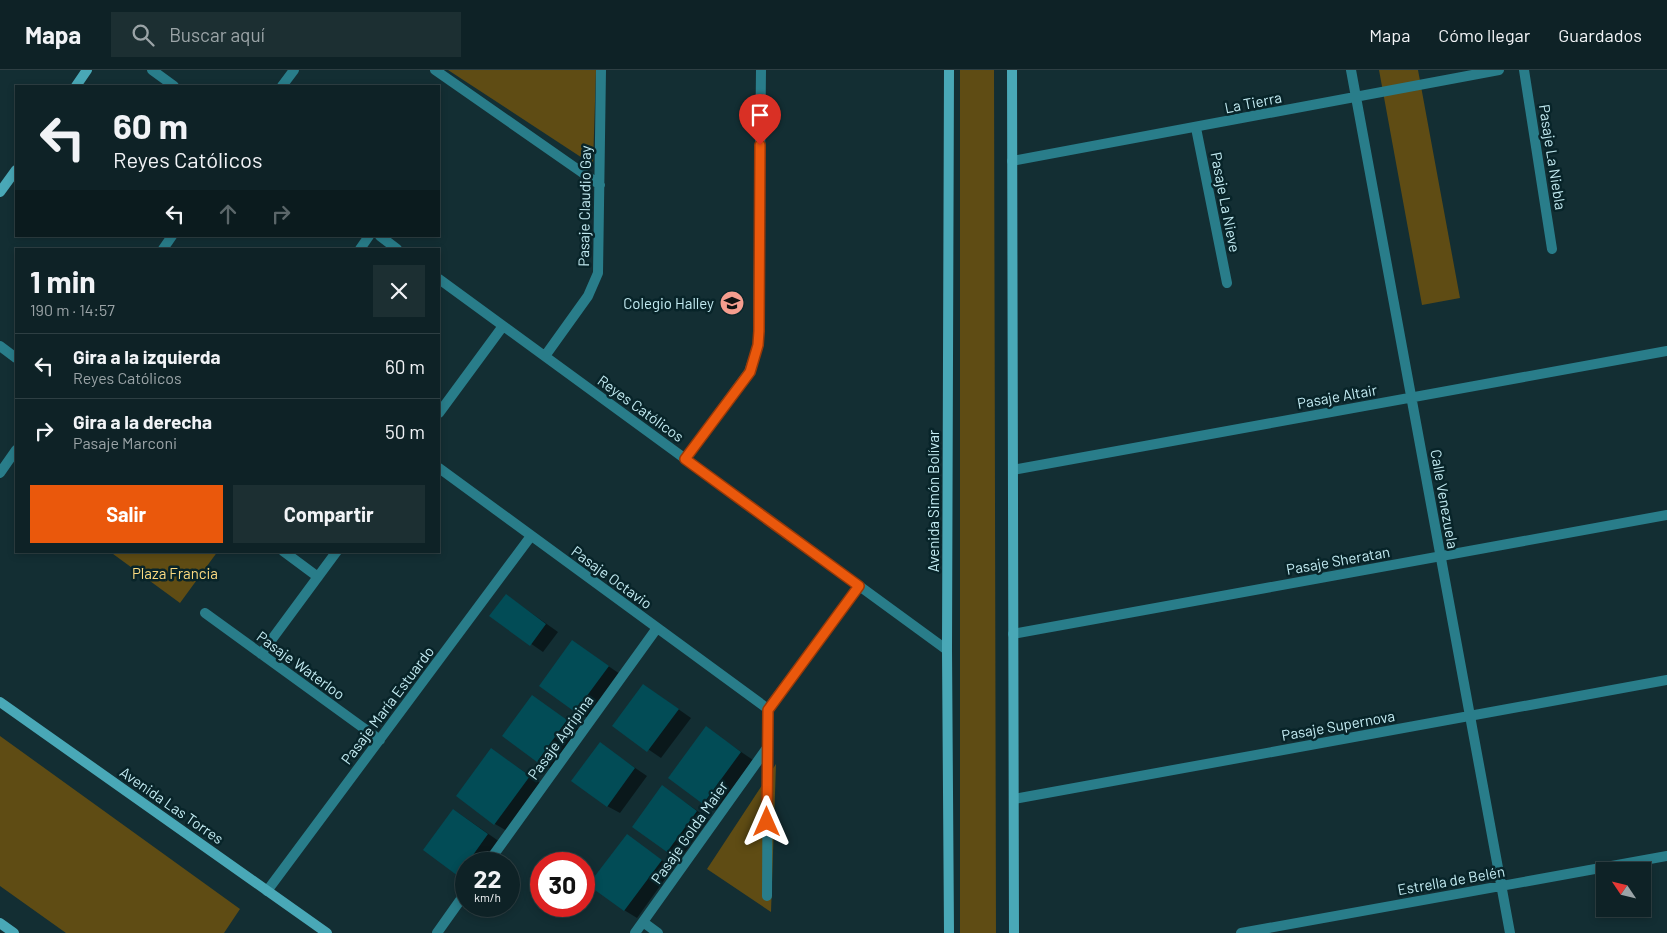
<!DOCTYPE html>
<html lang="es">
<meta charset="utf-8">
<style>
:root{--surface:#0e2226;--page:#1c2f32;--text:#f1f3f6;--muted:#9ba4a7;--line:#2e3f43;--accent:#ea580c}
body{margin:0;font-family:Barlow,sans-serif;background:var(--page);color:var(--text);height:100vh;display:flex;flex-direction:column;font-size:19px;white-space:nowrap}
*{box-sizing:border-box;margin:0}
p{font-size:16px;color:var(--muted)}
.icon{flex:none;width:28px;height:28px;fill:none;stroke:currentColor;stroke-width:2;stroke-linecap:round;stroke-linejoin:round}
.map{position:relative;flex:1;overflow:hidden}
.side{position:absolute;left:15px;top:178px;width:425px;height:305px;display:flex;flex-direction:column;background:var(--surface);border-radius:0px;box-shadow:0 2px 8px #0003,0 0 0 1px var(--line)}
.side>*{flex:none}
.banner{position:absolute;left:15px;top:15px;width:425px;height:152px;border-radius:0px;box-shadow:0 2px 8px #0003,0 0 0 1px var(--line);background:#0e2226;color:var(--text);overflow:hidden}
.needle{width:32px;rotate:305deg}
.controls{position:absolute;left:1596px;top:792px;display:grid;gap:10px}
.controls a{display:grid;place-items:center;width:55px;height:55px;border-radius:0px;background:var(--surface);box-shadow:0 2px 8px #0003,0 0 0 1px var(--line);font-size:25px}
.speed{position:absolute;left:455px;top:782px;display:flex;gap:10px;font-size:25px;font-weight:700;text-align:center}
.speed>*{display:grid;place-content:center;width:65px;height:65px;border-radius:50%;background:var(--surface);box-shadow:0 2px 8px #0003,0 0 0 1px var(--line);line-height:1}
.speed small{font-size:12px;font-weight:400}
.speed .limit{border:8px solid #d22;background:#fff;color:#111}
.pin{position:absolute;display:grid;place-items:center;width:42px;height:42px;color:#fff;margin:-51px -21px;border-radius:50% 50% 50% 0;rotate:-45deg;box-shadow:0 0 5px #0007}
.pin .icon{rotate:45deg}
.me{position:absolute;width:55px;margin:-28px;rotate:0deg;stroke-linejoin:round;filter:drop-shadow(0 0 4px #0008)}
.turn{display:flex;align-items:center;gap:18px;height:105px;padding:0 15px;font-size:22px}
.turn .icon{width:65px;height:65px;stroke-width:2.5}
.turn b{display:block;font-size:35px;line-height:42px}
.lanes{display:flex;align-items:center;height:48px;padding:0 15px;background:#0003;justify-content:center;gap:25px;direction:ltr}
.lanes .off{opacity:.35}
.round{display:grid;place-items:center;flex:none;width:52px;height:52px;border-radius:0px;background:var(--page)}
.headline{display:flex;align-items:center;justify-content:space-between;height:85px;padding:0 15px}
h1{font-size:30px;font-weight:700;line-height:38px}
.primary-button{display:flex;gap:10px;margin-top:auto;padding:10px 15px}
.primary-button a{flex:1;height:58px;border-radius:0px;background:var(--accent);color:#fff;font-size:20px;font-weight:700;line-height:58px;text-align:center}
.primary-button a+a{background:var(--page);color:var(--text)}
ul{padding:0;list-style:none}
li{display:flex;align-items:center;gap:15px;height:65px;padding:0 15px;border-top:1px solid var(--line)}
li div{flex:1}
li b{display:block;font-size:19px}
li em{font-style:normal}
header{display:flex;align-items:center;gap:30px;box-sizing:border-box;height:70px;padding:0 25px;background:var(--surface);border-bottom:1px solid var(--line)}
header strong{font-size:24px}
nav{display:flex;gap:28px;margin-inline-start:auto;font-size:18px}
.search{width:350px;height:45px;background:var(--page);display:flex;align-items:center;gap:12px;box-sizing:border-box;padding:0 18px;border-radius:0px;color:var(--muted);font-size:19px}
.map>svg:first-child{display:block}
</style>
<header>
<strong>Mapa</strong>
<div class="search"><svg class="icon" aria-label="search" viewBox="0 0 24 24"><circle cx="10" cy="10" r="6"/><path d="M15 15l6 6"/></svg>Buscar aquí</div>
<nav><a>Mapa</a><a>Cómo llegar</a><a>Guardados</a></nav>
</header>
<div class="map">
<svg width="1667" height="863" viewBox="0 0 1667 863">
<rect width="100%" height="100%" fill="#132e33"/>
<path fill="#5f4c14" d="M448 0H596L593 95Z
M960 0H994L996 863H960Z
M1379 0H1418L1460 228 1422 235Z
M109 481H218L180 533Z
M0 666 240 839 224 863H66L0 816Z
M776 694 771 842 707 799Z"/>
<path fill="#0007" d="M506 525 558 562 543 582 491 546Z
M573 572 620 604 588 648 576 641Z
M644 615 691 648 661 688 614 656Z
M533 627 579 659 550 698 538 691Z
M706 658 753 690 716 740 704 733Z
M600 674 647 706 620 743 607 736Z
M491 679 542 714 507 761 495 754Z
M663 717 709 749 680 789 667 781Z
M454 740 500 772 484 794H466V809L458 805Z
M627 766 673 798 637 848 624 840Z"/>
<path fill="#024c56" d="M506 524 546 554 530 576 489 546Z
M572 570 609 596 575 642 539 616Z
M643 614 679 639 647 682 612 656Z
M532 625 567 650 537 692 502 666Z
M706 656 741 682 703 734 668 708Z
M600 672 635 698 607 737 571 711Z
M491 678 530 706 494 755 456 726Z
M662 715 697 741 667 782 632 757Z
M453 739 488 764 458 806 423 780Z
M627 764 662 790 624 841 588 815Z"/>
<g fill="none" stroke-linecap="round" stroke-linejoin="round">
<path stroke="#297d8a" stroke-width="10" d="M152 0 174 16
M435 0 600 115
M1351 0 1510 863
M1524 0 1552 179
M282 16 294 0
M1196 58 1227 213
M1012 91 1499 0
M380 166 397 179
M163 179 172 166
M360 179 369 166
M439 209 947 580
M0 276 16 288
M545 286 588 226 598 203 601 0
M439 343 503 256
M685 389 749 302 758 275 761 0
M439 398 768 639
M1013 400 1667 281
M0 403 16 380
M283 481 318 507
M205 543 380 670
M1013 564 1667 445
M261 584 337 481
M1014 729 1667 610
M487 794 657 558
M267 821 531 466
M767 826 768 639 859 516
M643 852 658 863
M437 863 466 822
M635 863 767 678
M1241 863 1667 786"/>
<path stroke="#49a8b7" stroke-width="10" d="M949 0 947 580 949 863
M1012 0 1014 863
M76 16 87 0
M0 122 16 100
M0 632 327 863
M0 853 14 863"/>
</g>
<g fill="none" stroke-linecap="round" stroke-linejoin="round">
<defs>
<path id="route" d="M760 75 759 261 758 275 750 302 685 389 859 516 768 640 767 752"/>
</defs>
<use href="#route" stroke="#983908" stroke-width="12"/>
<use href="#route" stroke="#ea580c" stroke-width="9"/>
</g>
<defs>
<symbol id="school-disc" viewBox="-11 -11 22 22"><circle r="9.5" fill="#f59d8e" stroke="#082429"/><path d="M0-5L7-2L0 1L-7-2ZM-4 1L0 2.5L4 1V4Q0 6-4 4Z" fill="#111"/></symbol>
</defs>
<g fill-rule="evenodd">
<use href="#school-disc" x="718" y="219" width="28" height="28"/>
</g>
<g text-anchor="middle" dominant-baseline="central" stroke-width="5" stroke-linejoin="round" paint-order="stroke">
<g font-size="15" fill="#c3ebf2" stroke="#082429">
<text transform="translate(1253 32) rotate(-11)">La Tierra</text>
<text transform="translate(1553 87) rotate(81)">Pasaje La Niebla</text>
<text transform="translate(1226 132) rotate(79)">Pasaje La Nieve</text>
<text transform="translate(584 136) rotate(-89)">Pasaje Claudio Gay</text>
<text transform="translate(1337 326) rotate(-10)">Pasaje Altair</text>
<text transform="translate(641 338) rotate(36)">Reyes Católicos</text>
<text transform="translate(1445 429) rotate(80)">Calle Venezuela</text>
<text transform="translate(933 431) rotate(-90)">Avenida Simón Bolívar</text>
<text transform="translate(1338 490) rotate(-10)">Pasaje Sheratan</text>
<text transform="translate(612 507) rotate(36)">Pasaje Octavio</text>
<text transform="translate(301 595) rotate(36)">Pasaje Waterloo</text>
<text transform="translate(387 635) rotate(-53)">Pasaje María Estuardo</text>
<text transform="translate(1338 655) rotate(-10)">Pasaje Supernova</text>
<text transform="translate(560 667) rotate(-54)">Pasaje Agripina</text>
<text transform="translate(172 735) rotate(35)">Avenida Las Torres</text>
<text transform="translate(689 762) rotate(-55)">Pasaje Golda Maier</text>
<text transform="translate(1451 810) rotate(-10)">Estrella de Belén</text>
</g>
<g font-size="15" fill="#c3ebf2" stroke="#082429" text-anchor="end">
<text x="714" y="233">Colegio Halley</text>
</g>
<g font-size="15" fill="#fbda80" stroke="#082429">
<text x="175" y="503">Plaza Francia</text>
</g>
</g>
</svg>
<div class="controls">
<a><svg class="needle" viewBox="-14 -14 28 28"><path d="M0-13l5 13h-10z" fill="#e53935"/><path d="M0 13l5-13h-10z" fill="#9ba4a7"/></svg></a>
</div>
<div class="speed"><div>22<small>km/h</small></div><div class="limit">30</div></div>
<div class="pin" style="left:760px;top:75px;background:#d93025"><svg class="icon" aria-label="arrive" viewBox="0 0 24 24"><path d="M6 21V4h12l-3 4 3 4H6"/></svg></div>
<svg class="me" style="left:767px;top:752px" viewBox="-20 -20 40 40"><path d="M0-17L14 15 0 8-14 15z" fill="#ea580c" stroke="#fff" stroke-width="4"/></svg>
<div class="banner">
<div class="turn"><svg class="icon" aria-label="left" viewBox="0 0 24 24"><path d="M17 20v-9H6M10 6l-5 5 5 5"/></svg><div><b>60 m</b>Reyes Católicos</div></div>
<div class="lanes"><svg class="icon" aria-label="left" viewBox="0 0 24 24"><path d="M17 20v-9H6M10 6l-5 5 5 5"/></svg><svg class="icon off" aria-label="ahead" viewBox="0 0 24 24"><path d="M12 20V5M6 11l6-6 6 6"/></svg><svg class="icon off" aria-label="right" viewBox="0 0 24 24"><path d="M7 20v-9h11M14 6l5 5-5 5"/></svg></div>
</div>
<section class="side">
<div class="headline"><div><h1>1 min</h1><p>190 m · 14:57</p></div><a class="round"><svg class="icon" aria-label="close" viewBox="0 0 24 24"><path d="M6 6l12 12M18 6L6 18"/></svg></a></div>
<ul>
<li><svg class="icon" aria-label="left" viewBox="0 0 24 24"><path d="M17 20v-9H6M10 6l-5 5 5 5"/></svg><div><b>Gira a la izquierda</b><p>Reyes Católicos</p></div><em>60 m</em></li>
<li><svg class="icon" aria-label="right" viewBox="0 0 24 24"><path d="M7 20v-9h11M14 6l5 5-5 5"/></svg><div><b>Gira a la derecha</b><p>Pasaje Marconi</p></div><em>50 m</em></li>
</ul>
<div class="primary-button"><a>Salir</a><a>Compartir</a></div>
</section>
</div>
